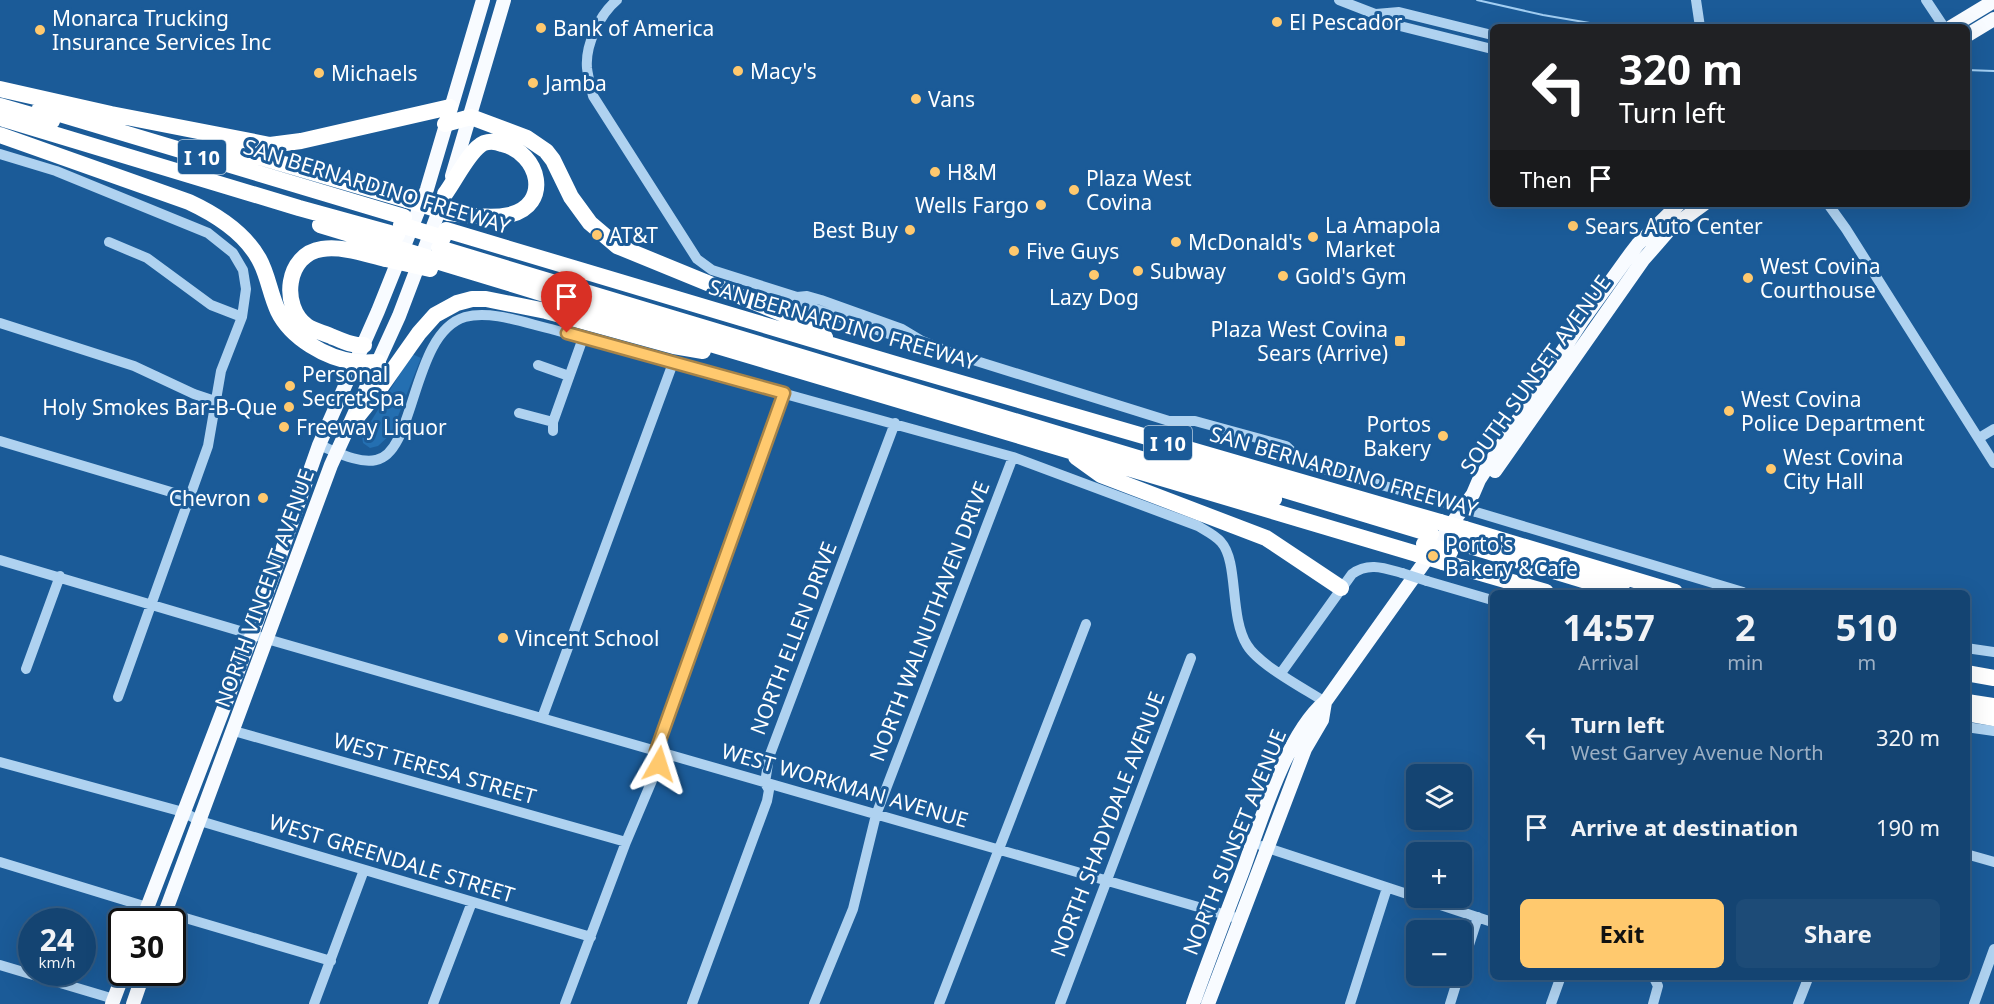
<!DOCTYPE html>
<meta charset="utf-8">
<style>
:root{--surface:#144472;--page:#1d4b77;--text:#f1f3f6;--muted:#9db0c4;--line:#335c84;--accent:#ffc96e}
body{margin:0;font-family:"Noto Sans",sans-serif;background:var(--page);color:var(--text);height:100vh;display:flex;flex-direction:column;font-size:22px;white-space:nowrap}
*{box-sizing:border-box;margin:0}
p{font-size:20px;color:var(--muted)}
.icon{flex:none;width:33px;height:33px;fill:none;stroke:currentColor;stroke-width:2;stroke-linecap:round;stroke-linejoin:round}
.map{position:relative;flex:1;overflow:hidden}
.sheet{position:absolute;left:1490px;top:590px;width:480px;height:390px;display:flex;flex-direction:column;background:var(--surface);border-radius:9px;box-shadow:0 6px 24px #0002,0 0 0 2px var(--line)}
.sheet>*{flex:none}
.hud{position:absolute;left:1490px;top:24px;width:480px;height:183px;border-radius:9px;box-shadow:0 6px 24px #0002,0 0 0 2px var(--line);background:#202124;color:#fff;overflow:hidden}
.buttons{position:absolute;left:1406px;top:764px;display:grid;gap:12px}
.buttons a{display:grid;place-items:center;width:66px;height:66px;border-radius:9px;background:var(--surface);box-shadow:0 6px 24px #0002,0 0 0 2px var(--line);font-size:30px}
.speed{position:absolute;left:18px;top:908px;display:flex;gap:12px;font-size:30px;font-weight:700;text-align:center}
.speed>*{display:grid;place-content:center;width:78px;height:78px;border-radius:50%;background:var(--surface);box-shadow:0 6px 24px #0002,0 0 0 2px var(--line);line-height:1}
.speed small{font-size:15px;font-weight:400}
.speed .limit{border:3px solid #111;border-radius:9px;background:#fff;color:#111}
.pin{position:absolute;display:grid;place-items:center;width:51px;height:51px;color:#fff;margin:-62px -26px;border-radius:50% 50% 50% 0;rotate:-45deg;box-shadow:0 0 6px #0007}
.pin .icon{rotate:45deg}
.me{position:absolute;width:66px;margin:-33px;rotate:6deg;stroke-linejoin:round;filter:drop-shadow(0 0 4px #0008)}
.turn{display:flex;align-items:center;gap:21px;height:126px;padding:0 30px;font-size:27px}
.turn .icon{width:78px;height:78px;stroke-width:2.5}
.turn b{display:block;font-size:42px;line-height:51px}
.then{display:flex;align-items:center;height:57px;padding:0 30px;background:#0003;gap:12px;font-size:22px}
.eta{display:flex;justify-content:space-evenly;align-items:center;height:102px;text-align:center}
.eta b{font-size:36px;font-weight:700;line-height:42px}
.button{display:flex;gap:12px;margin-top:auto;padding:12px 30px}
.button a{flex:1;height:69px;border-radius:9px;background:var(--accent);color:#111;font-size:24px;font-weight:700;line-height:69px;text-align:center}
.button a+a{background:var(--page);color:var(--text)}
ul{padding:0;list-style:none}
li{display:flex;align-items:center;gap:18px;height:90px;padding:0 30px}
li div{flex:1}
li b{display:block;font-size:22px}
li em{font-style:normal}
.map>svg:first-child{display:block}
</style>
<div class="map">
<svg width="1994" height="1004" viewBox="0 0 1994 1004">
<rect width="100%" height="100%" fill="#1b5b98"/>
<path fill="#246fb1" d="M412 354 421 358 391 434 378 446 370 448 363 443 362 436Z"/>
<g fill="none" stroke-linecap="round" stroke-linejoin="round">
<path stroke="#a2cef2" stroke-width="2" d="M1477 0 1543 15 1613 27
M1966 70 1994 71"/>
<path stroke="#afd2f0" stroke-width="10" d="M617 0C600 14 585 45 587 68 588 77 591 87 593 96L697 259 712 270 797 297 807 296 821 300 902 329 922 341 954 354 1169 421H1195L1286 446 1302 461 1316 467 1450 504
M1339 0 1375 14 1396 25 1492 49
M1696 0 1700 27
M1926 0 1944 27
M1376 14 1399 12 1492 35
M0 154 56 171 208 233 233 253 243 270 246 289 242 317 221 371 208 446 118 697
M1828 204 1846 229 1994 463
M109 242 147 258 211 305 242 317
M797 297 804 305 889 334 916 339
M0 323 134 366 194 394 215 401
M538 365 569 376
M519 413 553 422
M553 431V422L583 338
M1979 438 1994 429
M0 441 191 498
M319 445C335 451 358 464 376 460 416 453 411 333 465 317 491 310 525 323 551 329L1013 457 1198 526C1206 531 1215 535 1221 542 1239 562 1229 616 1247 645 1259 665 1305 689 1325 702
M1476 512 1743 592
M0 560 267 639 1240 919
M1427 581 1492 600
M1966 648 1994 652
M26 669 60 576
M1281 673 1352 574C1368 562 1384 568 1402 573
M542 718 673 363
M1966 727 1994 731
M234 731 626 842
M0 762 183 812 200 821 591 937
M1262 846 1492 922
M1966 854 1994 862
M0 862 147 907
M165 912 331 961
M0 965 114 999
M1461 970 1478 917
M1653 976 1658 986 1653 1004
M314 1004 364 870
M433 1004 472 902
M565 1004 626 842 659 764 656 751 784 393
M692 1004 767 801 769 790 765 783 769 757 895 423
M814 1004 853 909 876 815 1013 457
M939 1004 1086 624
M1060 1004 1191 658
M1350 1004 1387 888
M1450 1004 1459 975
M1551 1004 1561 976
M1798 1004 1809 976
M1974 1004 1994 949"/>
<path stroke="#f8fbff" stroke-width="14" d="M1951 27 1994 1
M1966 36 1994 19
M452 176 504 0
M1495 471 1643 260 1671 228 1704 204
M142 921 256 624 319 445 378 311 427 189 483 0
M162 921 331 465 399 316 442 203
M112 1004 124 972
M133 1004 144 972
M1193 1004C1209 959 1226 915 1243 870 1260 823 1287 733 1325 702L1473 494 1479 480 1582 321 1631 253 1638 244 1679 204
M1208 1004 1305 749 1322 720 1325 702"/>
<path stroke="#fff" stroke-width="16" d="M0 89 111 114 270 145 301 141 450 107
M0 106 52 121
M40 108 404 217
M0 118 299 208 397 235
M445 124 471 117 527 138 546 151 553 160 571 197 590 223 617 246 798 320 825 337
M0 135 189 202C217 215 244 232 259 259 268 275 270 294 278 311 291 338 326 358 355 362 363 363 371 362 378 362
M215 144 407 200
M445 194C455 181 470 149 484 143 490 141 497 142 502 144 540 153 552 205 509 215 490 219 469 215 449 213
M320 225 393 247
M446 230 895 364 1440 522
M439 248 1274 499
M433 260 623 318 1417 554
M364 345C352 346 344 341 333 337 325 333 314 331 307 326 280 306 286 254 322 249 343 246 365 254 386 259
M349 427 378 391 419 333 435 315 457 303 472 299H486L546 311 674 346 703 351
M1165 454 1431 534
M1076 457 1101 475 1266 538 1341 588
M1465 529 1675 592
M1457 542 1623 592
M1443 562 1546 592
M1966 673 1994 678
M1967 702 1994 706
M1966 713 1994 718"/>
<path stroke="#afd2f0" stroke-width="10" d="M1450 504 1476 512
M1402 573 1427 581"/>
<path stroke="#fff" stroke-width="16" d="M407 200 449 213
M401 225 443 238
M393 247 429 258
M386 259 430 269
M1440 522 1465 529
M1424 544 1450 552
M1417 554 1443 562"/>
</g>
<g fill="none" stroke-linecap="round" stroke-linejoin="round">
<defs>
<path id="route" d="M567 333 784 393 656 751 659 764"/>
</defs>
<use href="#route" stroke="#a68348" stroke-width="15"/>
<use href="#route" stroke="#ffc96e" stroke-width="10"/>
</g>
<g fill="#ffc96e" stroke="#1b5b98" stroke-width="2">
<circle cx="1277" cy="22" r="6"/>
<circle cx="541" cy="28" r="6"/>
<circle cx="40" cy="30" r="6"/>
<circle cx="738" cy="71" r="6"/>
<circle cx="319" cy="73" r="6"/>
<circle cx="533" cy="83" r="6"/>
<circle cx="916" cy="99" r="6"/>
<circle cx="935" cy="172" r="6"/>
<circle cx="1074" cy="190" r="6"/>
<circle cx="1041" cy="205" r="6"/>
<circle cx="1573" cy="226" r="6"/>
<circle cx="910" cy="230" r="6"/>
<circle cx="597" cy="235" r="6"/>
<circle cx="1313" cy="237" r="6"/>
<circle cx="1176" cy="242" r="6"/>
<circle cx="1014" cy="251" r="6"/>
<circle cx="1138" cy="271" r="6"/>
<circle cx="1094" cy="275" r="6"/>
<circle cx="1283" cy="276" r="6"/>
<circle cx="1748" cy="278" r="6"/>
<rect x="1394" y="335" width="12" height="12" rx="3"/>
<circle cx="290" cy="386" r="6"/>
<circle cx="289" cy="407" r="6"/>
<circle cx="1729" cy="411" r="6"/>
<circle cx="284" cy="427" r="6"/>
<circle cx="1443" cy="436" r="6"/>
<circle cx="1771" cy="469" r="6"/>
<circle cx="263" cy="498" r="6"/>
<circle cx="1433" cy="556" r="6"/>
<circle cx="503" cy="638" r="6"/>
</g>
<g text-anchor="middle" dominant-baseline="central" stroke-width="6" stroke-linejoin="round" paint-order="stroke">
<g fill="#1b5b98" stroke="#bbcee0" stroke-width="1.5">
<rect x="178" y="140" width="48" height="34" rx="4.5"/>
<rect x="1144" y="426" width="48" height="34" rx="4.5"/>
</g>
<g font-size="20" font-weight="bold" fill="#fff">
<text x="202" y="157">I 10</text>
<text x="1168" y="443">I 10</text>
</g>
<g font-size="21" fill="#fff" stroke="#1b5b98" text-anchor="start">
<text x="52" y="18">Monarca Trucking<tspan x="52" dy="24">Insurance Services Inc</tspan></text>
<text x="1289" y="22">El Pescador</text>
<text x="553" y="28">Bank of America</text>
<text x="750" y="71">Macy's</text>
<text x="331" y="73">Michaels</text>
<text x="545" y="83">Jamba</text>
<text x="928" y="99">Vans</text>
<text x="947" y="172">H&amp;M</text>
<text x="1086" y="178">Plaza West<tspan x="1086" dy="24">Covina</tspan></text>
<text x="1029" y="205" text-anchor="end">Wells Fargo</text>
<text x="1325" y="225">La Amapola<tspan x="1325" dy="24">Market</tspan></text>
<text x="1585" y="226">Sears Auto Center</text>
<text x="898" y="230" text-anchor="end">Best Buy</text>
<text x="609" y="235">AT&amp;T</text>
<text x="1188" y="242">McDonald's</text>
<text x="1026" y="251">Five Guys</text>
<text x="1760" y="266">West Covina<tspan x="1760" dy="24">Courthouse</tspan></text>
<text x="1150" y="271">Subway</text>
<text x="1295" y="276">Gold's Gym</text>
<text x="1094" y="297" text-anchor="middle">Lazy Dog</text>
<text x="1388" y="329" text-anchor="end">Plaza West Covina<tspan x="1388" dy="24">Sears (Arrive)</tspan></text>
<text x="302" y="374">Personal<tspan x="302" dy="24">Secret Spa</tspan></text>
<text x="1741" y="399">West Covina<tspan x="1741" dy="24">Police Department</tspan></text>
<text x="277" y="407" text-anchor="end">Holy Smokes Bar-B-Que</text>
<text x="1431" y="424" text-anchor="end">Portos<tspan x="1431" dy="24">Bakery</tspan></text>
<text x="296" y="427">Freeway Liquor</text>
<text x="1783" y="457">West Covina<tspan x="1783" dy="24">City Hall</tspan></text>
<text x="251" y="498" text-anchor="end">Chevron</text>
<text x="1445" y="544">Porto's<tspan x="1445" dy="24">Bakery &amp;Cafe</tspan></text>
<text x="515" y="638">Vincent School</text>
</g>
<g font-size="21" fill="#fff" stroke="#1b5b98">
<text transform="translate(377 186) rotate(17)">SAN BERNARDINO FREEWAY</text>
<text transform="translate(843 324) rotate(16)">SAN BERNARDINO FREEWAY</text>
<text transform="translate(1535 374) rotate(-54)">SOUTH SUNSET AVENUE</text>
<text transform="translate(1344 471) rotate(16)">SAN BERNARDINO FREEWAY</text>
<text transform="translate(264 588) rotate(-70)">NORTH VINCENT AVENUE</text>
<text transform="translate(929 621) rotate(-69)">NORTH WALNUTHAVEN DRIVE</text>
<text transform="translate(793 638) rotate(-69)">NORTH ELLEN DRIVE</text>
<text transform="translate(435 768) rotate(16)">WEST TERESA STREET</text>
<text transform="translate(845 785) rotate(16)">WEST WORKMAN AVENUE</text>
<text transform="translate(1107 824) rotate(-69)">NORTH SHADYDALE AVENUE</text>
<text transform="translate(1234 842) rotate(-68)">NORTH SUNSET AVENUE</text>
<text transform="translate(392 858) rotate(17)">WEST GREENDALE STREET</text>
</g>
</g>
</svg>
<div class="buttons">
<a><svg class="icon" aria-label="layers" viewBox="0 0 24 24"><path d="M12 4l9 5-9 5-9-5zM3 14l9 5 9-5"/></svg></a>
<a>+</a>
<a>−</a>
</div>
<div class="speed"><div>24<small>km/h</small></div><div class="limit">30</div></div>
<div class="pin" style="left:567px;top:333px;background:#d93025"><svg class="icon" aria-label="arrive" viewBox="0 0 24 24"><path d="M6 21V4h12l-3 4 3 4H6"/></svg></div>
<svg class="me" style="left:659px;top:764px" viewBox="-20 -20 40 40"><path d="M0-17L14 15 0 8-14 15z" fill="#ffc96e" stroke="#fff" stroke-width="4"/></svg>
<div class="hud">
<div class="turn"><svg class="icon" aria-label="left" viewBox="0 0 24 24"><path d="M17 20v-9H6M10 6l-5 5 5 5"/></svg><div><b>320 m</b>Turn left</div></div>
<div class="then">Then<svg class="icon" aria-label="arrive" viewBox="0 0 24 24"><path d="M6 21V4h12l-3 4 3 4H6"/></svg></div>
</div>
<section class="sheet">
<div class="eta">
<div><b>14:57</b><p>Arrival</p></div>
<div><b>2</b><p>min</p></div>
<div><b>510</b><p>m</p></div>
</div>
<ul>
<li><svg class="icon" aria-label="left" viewBox="0 0 24 24"><path d="M17 20v-9H6M10 6l-5 5 5 5"/></svg><div><b>Turn left</b><p>West Garvey Avenue North</p></div><em>320 m</em></li>
<li><svg class="icon" aria-label="arrive" viewBox="0 0 24 24"><path d="M6 21V4h12l-3 4 3 4H6"/></svg><div><b>Arrive at destination</b></div><em>190 m</em></li>
</ul>
<div class="button"><a>Exit</a><a>Share</a></div>
</section>
</div>
